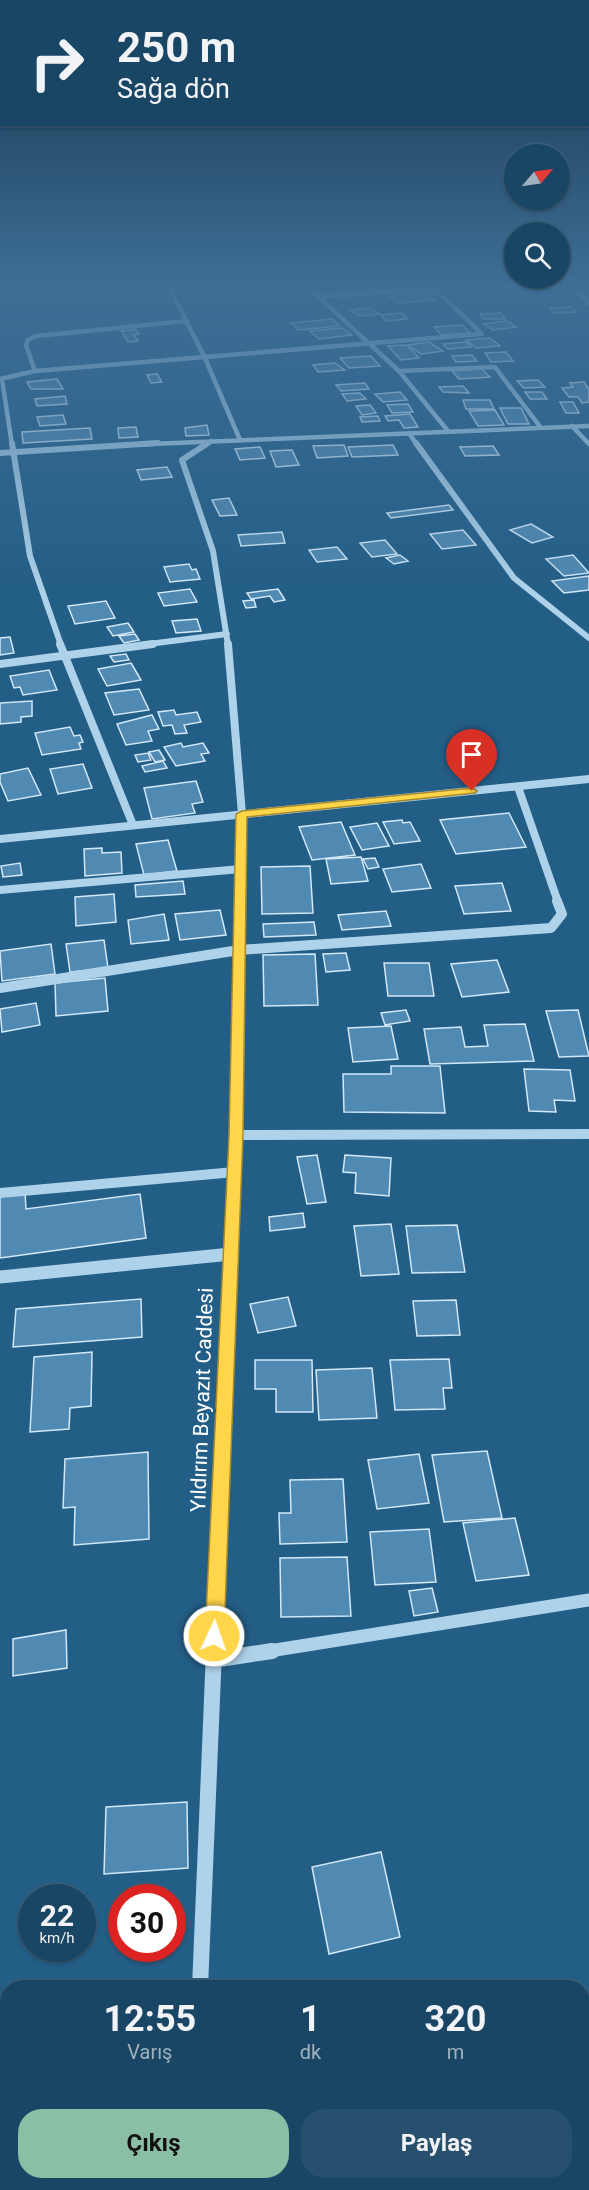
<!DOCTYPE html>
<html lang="tr">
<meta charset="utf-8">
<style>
:root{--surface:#1a4665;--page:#27506e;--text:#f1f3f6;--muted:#9fb1bf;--line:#385e79;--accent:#8abfa5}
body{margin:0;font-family:Roboto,sans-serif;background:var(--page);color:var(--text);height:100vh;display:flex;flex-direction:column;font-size:22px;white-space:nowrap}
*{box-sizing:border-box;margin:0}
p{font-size:20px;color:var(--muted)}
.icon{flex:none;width:33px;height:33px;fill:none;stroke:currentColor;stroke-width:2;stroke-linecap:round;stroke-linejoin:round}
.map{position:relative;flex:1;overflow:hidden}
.side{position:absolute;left:0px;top:1980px;width:590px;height:210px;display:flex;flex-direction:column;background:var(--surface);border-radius:24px 24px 0 0;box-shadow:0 2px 4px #0004,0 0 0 2px var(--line)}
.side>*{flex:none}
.banner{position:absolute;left:0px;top:0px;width:590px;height:126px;box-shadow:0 2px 4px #0004,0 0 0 2px var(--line);background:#1a4665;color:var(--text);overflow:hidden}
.needle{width:39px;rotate:61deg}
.controls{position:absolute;left:504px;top:144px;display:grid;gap:12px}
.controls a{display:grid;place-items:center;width:66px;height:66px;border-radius:50%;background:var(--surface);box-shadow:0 2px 4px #0004,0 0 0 2px var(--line);font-size:30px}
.speed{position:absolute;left:18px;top:1884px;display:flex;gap:12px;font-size:30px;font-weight:700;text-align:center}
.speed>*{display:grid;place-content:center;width:78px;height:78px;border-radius:50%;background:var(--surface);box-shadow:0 2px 4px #0004,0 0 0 2px var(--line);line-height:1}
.speed small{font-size:15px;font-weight:400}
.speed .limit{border:9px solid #d22;background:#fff;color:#111}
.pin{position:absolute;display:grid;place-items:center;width:51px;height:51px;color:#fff;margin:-62px -26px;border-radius:50% 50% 50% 0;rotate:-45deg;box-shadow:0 0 6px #0007}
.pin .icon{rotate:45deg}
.me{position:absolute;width:66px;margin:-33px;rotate:3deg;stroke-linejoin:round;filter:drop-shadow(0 0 4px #0008)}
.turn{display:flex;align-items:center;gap:21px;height:126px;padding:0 18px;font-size:27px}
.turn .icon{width:78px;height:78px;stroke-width:2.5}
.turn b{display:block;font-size:42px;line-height:51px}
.eta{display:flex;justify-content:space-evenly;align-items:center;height:102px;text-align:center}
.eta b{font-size:36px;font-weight:700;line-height:42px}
.cta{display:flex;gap:12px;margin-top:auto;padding:12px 18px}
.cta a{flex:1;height:69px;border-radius:24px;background:var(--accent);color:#111;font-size:24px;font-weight:700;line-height:69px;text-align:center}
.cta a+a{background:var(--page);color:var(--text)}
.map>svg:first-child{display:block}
</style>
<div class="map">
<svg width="589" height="2190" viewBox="0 0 589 2190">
<rect width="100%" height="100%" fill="#235e87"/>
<path fill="#5089b1" stroke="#d2e8f7" stroke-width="1.5" d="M422 292 435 300 399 303 390 297Z
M572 307 577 312 554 313 549 308Z
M371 308 380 314 359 316 350 310Z
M402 313 408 319 386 321 381 315Z
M501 313 505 319H483L480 314Z
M332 319 340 326 299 330 291 323Z
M507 321 516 327 493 330 484 324Z
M463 325 470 333 441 335 434 327Z
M342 328 352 335 319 339 310 331Z
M136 330 139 334 134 335 138 341 128 342 121 331Z
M490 338 500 346 476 348 466 340Z
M429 342 443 351 421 354 407 345Z
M466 342 471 347 448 349 443 344Z
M407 345 419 358 401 360 388 346Z
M506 352 513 361 491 362 485 353Z
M472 355 477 361 456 362 452 356Z
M371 356 380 366 349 368 340 358Z
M335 363 345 370 318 372 313 365Z
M482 369 490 377 459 379 452 371Z
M157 374 162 382 151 383 147 375Z
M57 379 63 389H31L27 382Z
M538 380 545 387 524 388 517 381Z
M584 382 589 390V402L582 403 578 397H569L562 388 573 387 570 383Z
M365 383 369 389 341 391 336 385Z
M463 386 469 393 443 392 439 387Z
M400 392 407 400 383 402 375 394Z
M525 392H542L547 399H530Z
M360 393 366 399 347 401 342 394Z
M65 396 67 404 37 406 35 399Z
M463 400H490L494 409H466Z
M560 402H573L579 413H566Z
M408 404 413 412 392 413 387 405Z
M370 405 376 413 362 415 356 406Z
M500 408H521L529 424H508Z
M495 410 504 425 478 426 469 411Z
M410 414 418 427 404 428 399 420 388 421 385 416Z
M63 415 66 424 40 426 37 417Z
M378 416 380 421 362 422 360 417Z
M207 425 209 435 186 436 185 428Z
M136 427 138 437 119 438 118 428Z
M90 428 92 439 23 443 22 432Z
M344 445 348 456 317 458 313 446Z
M393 445 398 455 352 457 348 447Z
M493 446 499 455 465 456 460 447Z
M260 447 265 458 240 460 235 449Z
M292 450 299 465 276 467 270 451Z
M167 467 172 477 141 480 137 470Z
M229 498 237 515 220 516 212 500Z
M449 505 453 510 391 518 387 513Z
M531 524 553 537 532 543 510 530Z
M463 530 476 545 442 549 430 534Z
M282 532 285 543 241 546 238 535Z
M385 540 397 554 372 557 360 543Z
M337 547 347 559 317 562 309 550Z
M400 555 408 561 394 564 386 558Z
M573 555 589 573 564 576 546 559Z
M189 564 192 570 196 569 200 579 170 582 164 567Z
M589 576V590L564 593 552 581Z
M190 589 197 602 164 606 158 593Z
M278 589 285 600 274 602 270 596 251 599 247 593Z
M254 600 256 607 246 608 243 601Z
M106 601 115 618 75 624 68 606Z
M197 619 201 631 176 633 172 621Z
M128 623 134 632 113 636 107 627Z
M135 634 139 640 124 643 119 636Z
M10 637 14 653 0 655V638Z
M126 654 129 660 114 662 110 656Z
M131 663 141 680 107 686 98 669Z
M49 670 57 690 23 695 20 687 14 688 10 676Z
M139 689 149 710 114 715 105 693Z
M32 701V716L21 717V722L0 724V703Z
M174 710 176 715 197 712 201 722 184 725 187 733 175 734 172 725 163 726 158 712Z
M152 715 159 729 148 731 152 741 126 745 117 724Z
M70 727 74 736 80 735 83 742 79 743 81 749 42 755 35 733Z
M181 743 183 747 203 743 209 753 201 754 205 761 176 766 164 747Z
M159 750 165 760 155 762 149 752Z
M148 753 151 760 138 762 135 755Z
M163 761 167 768 145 772 142 766Z
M83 764 92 788 58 794 50 769Z
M28 768 41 795 8 801 0 782V774Z
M196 781 203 802 192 804 195 813 152 819 144 788Z
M509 813 526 847 456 854 440 820Z
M402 820 403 823 410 822 420 841 394 844 383 822Z
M341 822 355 855 312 860 299 827Z
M377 823 389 846 362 850 350 827Z
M168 840 177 871 144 875 136 844Z
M102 848V853L121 852 122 873 85 876 84 849Z
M361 857 368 881 331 884 326 859Z
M375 858 379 867 368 869 363 859Z
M20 863 22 875 3 877 1 866Z
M421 864 431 888 392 892 383 869Z
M310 866 313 913 262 914 261 867Z
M183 881 185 894 136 897 135 885Z
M502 883 511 911 464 914 455 886Z
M114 894 116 922 76 926 75 897Z
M220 910 226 935 180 940 175 914Z
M386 911 391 926 342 930 338 915Z
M164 914 169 940 131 944 128 920Z
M314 922 316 935 264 937 263 924Z
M104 940 108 968 70 972 66 944Z
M51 944 55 974 2 981 0 951Z
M346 953 350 970 326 972 323 954Z
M315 954 318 1005 264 1006 263 955Z
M497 960 509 992 462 997 451 964Z
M384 963H429L434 996H388Z
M105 978 108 1011 56 1016 55 983Z
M36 1003 40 1025 2 1032 0 1009Z
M406 1010 410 1021 385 1025 381 1013Z
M578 1010 589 1056 559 1057 546 1011Z
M525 1024 534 1061 430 1064 424 1029 461 1027 465 1047 488 1046 484 1025Z
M391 1026 398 1059 353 1062 348 1028Z
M391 1066H440L445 1113 344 1112 343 1074H391Z
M524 1069 570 1070 575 1101 554 1100 556 1112 529 1111Z
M317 1155 326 1202 307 1204 297 1157Z
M345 1155 391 1158 389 1196 355 1193 356 1173 343 1172Z
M25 1192 26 1209 140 1194 146 1238 0 1258V1196Z
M303 1213 305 1227 270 1231 269 1217Z
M391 1224 399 1274 361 1276 354 1226Z
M457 1225 465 1272 412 1273 406 1226Z
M288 1297 296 1326 258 1333 250 1304Z
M141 1299 142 1337 13 1347 16 1309Z
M456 1300 460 1335 417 1336 413 1301Z
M92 1352 91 1406 70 1408 69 1429 30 1432 34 1357Z
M449 1359 452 1388H443L445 1409 395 1410 390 1360Z
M255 1360H312L313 1412H276V1389H255Z
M372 1368 377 1418 319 1420 316 1370Z
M487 1451 502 1518 444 1522 432 1455Z
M148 1452 149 1539 74 1545 75 1507 63 1508 65 1459Z
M419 1454 429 1503 377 1509 368 1460Z
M343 1479 347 1542 280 1544 279 1513H291L290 1480Z
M515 1518 529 1575 476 1581 463 1523Z
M429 1529 436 1582 375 1585 370 1532Z
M347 1557 351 1616 281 1617 280 1558Z
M432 1588 438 1612 414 1616 409 1591Z
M66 1630 67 1668 13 1676V1639Z
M187 1802 188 1868 104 1874 106 1807Z
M381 1852 400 1937 329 1954 312 1867Z
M589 2131V2177L582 2182V2136Z
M366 2182H436L438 2190H368Z
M458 2182H533L535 2190H460Z"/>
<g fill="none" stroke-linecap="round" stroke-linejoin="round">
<path stroke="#aed2e9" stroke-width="4.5" d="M169 287 205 358 240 440
M308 287 399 371 448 431
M572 287 589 303
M35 371 26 345 28 340 36 336 187 321
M399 371 495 367 541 428
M0 379 35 371 482 334 434 288 317 297
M2 379 12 445
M572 426 589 444
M409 433 417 445
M125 445 589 426
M206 445 211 441"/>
<path stroke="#aed2e9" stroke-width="6" d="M12 443 30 556 61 645
M208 443 182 460 213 551 228 645
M416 443 514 578 589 638
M0 453 158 443
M141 645 227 634"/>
<path stroke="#aed2e9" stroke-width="8" d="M60 644 133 825
M228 644 242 814 240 902
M0 664 153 644
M518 787 558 902
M0 839 589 779
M0 890 241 869"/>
<path stroke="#aed2e9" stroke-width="10" d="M0 988 239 950 551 928 562 914 557 901
M236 1135 589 1134
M0 1193 235 1172
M232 1231 240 901"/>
<path stroke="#aed2e9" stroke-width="13" d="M0 1277 231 1254
M214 1652 232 1230
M263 1652 589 1600"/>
<path stroke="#aed2e9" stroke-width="16" d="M213 1660 272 1651
M200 1988 214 1651
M191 2182V2190"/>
</g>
<linearGradient id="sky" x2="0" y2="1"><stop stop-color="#13344a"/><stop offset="0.48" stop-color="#3f6e96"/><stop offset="1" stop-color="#3f6e96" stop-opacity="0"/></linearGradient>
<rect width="589" height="593" fill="url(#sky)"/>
<path fill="#ffd54a" stroke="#a68a30" stroke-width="1.5" d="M472 788 477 791 475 793 247 817 243 1135 224 1636 221 1642 214 1645 208 1642 205 1636 229 1135 236 814 242 811Z"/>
<g text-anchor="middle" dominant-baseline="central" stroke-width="6" stroke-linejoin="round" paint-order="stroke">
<g font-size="21" fill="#fff" stroke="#235e87">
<text transform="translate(202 1400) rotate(-88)">Yıldırım Beyazıt Caddesi</text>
</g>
</g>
</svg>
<div class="controls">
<a><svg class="needle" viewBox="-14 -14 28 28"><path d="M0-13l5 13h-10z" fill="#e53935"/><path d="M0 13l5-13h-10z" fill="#9fb1bf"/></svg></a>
<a><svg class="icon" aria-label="search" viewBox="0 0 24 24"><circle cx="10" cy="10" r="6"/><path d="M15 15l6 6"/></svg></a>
</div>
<div class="speed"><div>22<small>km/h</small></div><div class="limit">30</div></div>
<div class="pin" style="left:472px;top:791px;background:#d93025"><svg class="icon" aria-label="arrive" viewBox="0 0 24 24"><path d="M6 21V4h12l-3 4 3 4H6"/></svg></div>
<svg class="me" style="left:214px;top:1636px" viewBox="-20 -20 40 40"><circle r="17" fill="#ffd54a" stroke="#fff" stroke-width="3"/><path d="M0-11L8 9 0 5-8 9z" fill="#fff"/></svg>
<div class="banner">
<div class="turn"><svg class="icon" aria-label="right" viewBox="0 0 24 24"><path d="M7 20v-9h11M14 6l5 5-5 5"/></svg><div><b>250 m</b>Sağa dön</div></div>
</div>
<section class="side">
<div class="eta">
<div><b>12:55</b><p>Varış</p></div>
<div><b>1</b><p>dk</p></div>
<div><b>320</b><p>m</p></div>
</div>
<div class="cta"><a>Çıkış</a><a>Paylaş</a></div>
</section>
</div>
